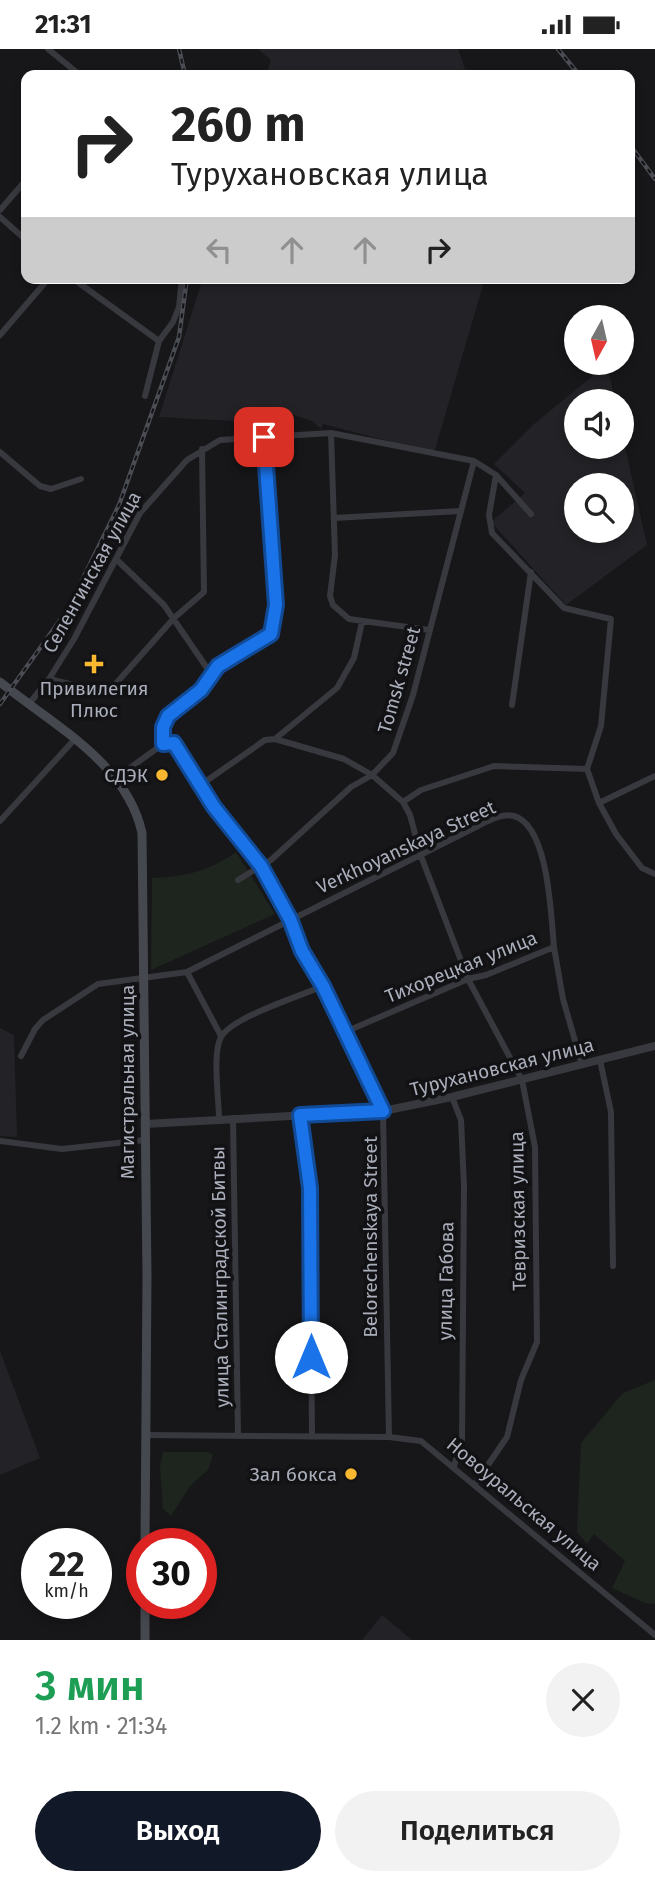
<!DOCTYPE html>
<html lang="ru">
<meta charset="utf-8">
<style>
:root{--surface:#fff;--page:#f2f2f2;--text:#222;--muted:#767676;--accent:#111827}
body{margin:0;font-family:"Fira Sans",sans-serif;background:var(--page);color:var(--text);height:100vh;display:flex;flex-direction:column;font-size:26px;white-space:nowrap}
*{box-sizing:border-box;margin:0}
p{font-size:23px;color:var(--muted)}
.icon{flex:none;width:38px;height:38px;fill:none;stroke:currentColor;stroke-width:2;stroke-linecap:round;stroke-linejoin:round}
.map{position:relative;height:1591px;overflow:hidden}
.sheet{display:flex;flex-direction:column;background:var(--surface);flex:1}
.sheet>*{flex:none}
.guide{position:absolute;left:21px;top:21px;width:614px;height:214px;border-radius:14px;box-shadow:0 4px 10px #0003;background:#fff;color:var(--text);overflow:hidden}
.needle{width:46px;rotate:188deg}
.fabs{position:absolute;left:564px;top:256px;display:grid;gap:14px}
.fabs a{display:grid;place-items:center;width:70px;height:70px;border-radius:50%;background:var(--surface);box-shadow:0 4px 10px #0003;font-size:35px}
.speed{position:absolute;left:21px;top:1479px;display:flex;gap:14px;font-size:35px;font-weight:700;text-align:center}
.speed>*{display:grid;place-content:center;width:91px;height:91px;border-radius:50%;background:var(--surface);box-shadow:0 4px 10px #0003;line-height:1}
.speed small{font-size:18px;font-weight:400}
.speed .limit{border:10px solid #d22;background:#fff;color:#111}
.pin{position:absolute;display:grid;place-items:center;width:60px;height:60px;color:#fff;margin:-30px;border-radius:14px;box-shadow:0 4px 10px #0006}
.me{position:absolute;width:77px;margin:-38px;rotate:0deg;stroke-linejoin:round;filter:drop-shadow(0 0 5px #0008)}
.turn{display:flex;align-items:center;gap:24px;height:147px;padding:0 35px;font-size:32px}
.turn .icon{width:91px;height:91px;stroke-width:2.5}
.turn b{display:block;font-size:49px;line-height:60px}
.lanes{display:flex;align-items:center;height:66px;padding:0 35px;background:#0003;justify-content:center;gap:35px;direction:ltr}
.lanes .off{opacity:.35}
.round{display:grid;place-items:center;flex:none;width:74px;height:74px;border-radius:37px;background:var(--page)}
.summary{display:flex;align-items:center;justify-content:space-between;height:119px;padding:0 35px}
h1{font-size:42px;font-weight:600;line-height:52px;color:#1e9e55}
.primary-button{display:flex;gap:14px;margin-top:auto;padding:14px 35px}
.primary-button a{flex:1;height:80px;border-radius:42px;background:var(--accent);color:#fff;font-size:28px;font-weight:600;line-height:80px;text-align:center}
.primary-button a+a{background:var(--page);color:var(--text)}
.status{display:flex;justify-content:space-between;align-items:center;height:49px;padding:0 35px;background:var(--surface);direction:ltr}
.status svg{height:19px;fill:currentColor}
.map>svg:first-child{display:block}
</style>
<div class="status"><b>21:31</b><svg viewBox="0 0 49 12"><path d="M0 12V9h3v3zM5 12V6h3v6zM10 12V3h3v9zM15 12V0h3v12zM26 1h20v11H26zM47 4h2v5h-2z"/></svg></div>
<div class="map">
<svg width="655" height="1591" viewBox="0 0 655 1591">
<rect width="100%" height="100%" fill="#17171a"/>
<path fill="#232327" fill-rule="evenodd" d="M258 0H458L467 26H266L271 11Z
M203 229H485L434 404 323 375 321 380 312 372 279 361 271 384 235 372 159 368Z
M607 315 615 352H576V397H621V380L647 496 566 556 491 473 525 444 494 415 534 375ZM576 436H621V481H576Z
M0 979 14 986 17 1088 0 1087Z
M0 1302 40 1409 0 1426Z
M382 1566 412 1591H362Z"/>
<path fill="#1d251e" d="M236 803 275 865 151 921 152 829C185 828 209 822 236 803Z
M655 1331V1555L645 1554 612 1539 625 1512 594 1485 587 1495 577 1483 581 1394 623 1344Z
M163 1403H208L213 1406 208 1421 190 1437 171 1467 163 1460 160 1417Z"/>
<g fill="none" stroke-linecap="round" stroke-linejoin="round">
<path stroke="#38393f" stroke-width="6" d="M48 0 80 26
M0 161 26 131
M0 168 26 191
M72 229 159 292
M0 286 49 229
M145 347 159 292 173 273 179 258 182 229
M331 384 335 506 330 547 333 556 349 570 429 581
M0 403 40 437 51 440 81 430
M496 426 489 466 492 484 564 559 611 570 601 677 587 720 599 754 616 785 642 819 655 825
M334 469 460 462
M116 510 164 556 211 625
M49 630 98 642 112 639 174 569 204 543 202 400
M28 656 49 630 74 590 140 464 187 411 220 391 331 384 474 412 496 426 531 465
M512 656 531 523
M275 690 344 710 372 726 403 753 410 766 421 807 468 930 522 1031 535 1098 537 1293 521 1331 507 1388 475 1435
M163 695V678L168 667 200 641 218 617 271 585 276 556 264 388
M116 729 163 695 174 694 214 758 261 817 290 870 302 902 323 937 383 1062 389 1388
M202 735 265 691 275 690 337 639 354 609 362 573
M403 753 421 741 494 717 587 720
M599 754 655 727
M0 772 74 691
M238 831 271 811 351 738 372 726 393 704 413 646 474 412
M187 923 221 987
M345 983 468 930 486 926 554 898 563 950 582 1016
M21 1007 35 980 43 971 98 935 187 923 478 777C488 772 502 764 514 767 549 777 551 868 554 898
M600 1011 611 1063 613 1217
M452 1048 461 1071 464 1137 462 1392 454 1417
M300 1066 310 1139 312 1387
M233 1069 238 1386
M219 1070C219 1050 212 1005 221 988 232 968 301 947 323 937
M0 1092 62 1100 145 1091
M146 1386 389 1388 421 1392 655 1586"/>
<path stroke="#38393f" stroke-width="8" d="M145 1075 383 1062 452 1048 655 997"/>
<path stroke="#46484f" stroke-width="9" d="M0 633C52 675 127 714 142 784L147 1228 145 1494
M145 1554V1591"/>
<defs>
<path id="rail" d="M179 0 185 26
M558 0 579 26
M630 96 655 130
M0 655 68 560 119 456 179 288 187 229"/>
</defs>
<use href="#rail" stroke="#4b4d54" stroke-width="4.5"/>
<use href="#rail" stroke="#121215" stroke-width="2" stroke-dasharray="5" stroke-linecap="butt"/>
</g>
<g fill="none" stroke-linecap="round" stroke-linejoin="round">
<defs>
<path id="route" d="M264 388 276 556 271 585 218 617 201 641 168 667 163 678V695L174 694 214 758 261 817 290 870 302 902 323 937 383 1062 300 1066 310 1139 311 1308"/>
</defs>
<use href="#route" stroke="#114b97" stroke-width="18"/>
<use href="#route" stroke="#1a73e8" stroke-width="12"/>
</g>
<g fill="#fab730" stroke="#121215" stroke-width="2.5">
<path d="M90.5 604.5h7v7h7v7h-7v7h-7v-7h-7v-7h7z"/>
<circle cx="162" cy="726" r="7"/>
<circle cx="351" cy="1425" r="7"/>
</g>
<g text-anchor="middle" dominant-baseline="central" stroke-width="7" stroke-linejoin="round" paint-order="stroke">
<g font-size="19" fill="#a9aeba" stroke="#121215">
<text transform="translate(92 523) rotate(-61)">Селенгинская улица</text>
<text transform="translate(399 631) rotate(-74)">Tomsk street</text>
<text transform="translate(406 798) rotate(-25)">Verkhoyanskaya Street</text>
<text transform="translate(461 918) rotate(-22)">Тихорецкая улица</text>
<text transform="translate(502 1018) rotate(-14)">Турухановская улица</text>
<text transform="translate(127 1033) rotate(-90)">Магистральная улица</text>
<text transform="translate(518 1162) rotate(-91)">Тевризская улица</text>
<text transform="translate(370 1188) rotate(-90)">Belorechenskaya Street</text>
<text transform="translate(220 1228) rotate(-91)">улица Сталинградской Битвы</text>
<text transform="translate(446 1232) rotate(-89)">улица Габова</text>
<text transform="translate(524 1455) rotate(40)">Новоуральская улица</text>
</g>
<g font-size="19" fill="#a9aeba" stroke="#121215" text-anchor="end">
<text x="94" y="639" text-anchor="middle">Привилегия<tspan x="94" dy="22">Плюс</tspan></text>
<text x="148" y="726">СДЭК</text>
<text x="337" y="1425">Зал бокса</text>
</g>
</g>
</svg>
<div class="fabs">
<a><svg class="needle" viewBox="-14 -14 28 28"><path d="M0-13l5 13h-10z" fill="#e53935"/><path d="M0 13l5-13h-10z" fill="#767676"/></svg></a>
<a><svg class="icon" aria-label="sound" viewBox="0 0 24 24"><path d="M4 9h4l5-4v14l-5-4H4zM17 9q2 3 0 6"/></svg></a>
<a><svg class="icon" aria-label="search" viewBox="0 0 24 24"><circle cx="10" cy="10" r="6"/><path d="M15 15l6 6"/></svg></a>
</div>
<div class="speed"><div>22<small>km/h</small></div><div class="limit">30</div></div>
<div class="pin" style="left:264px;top:388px;background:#d93025"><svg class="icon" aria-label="arrive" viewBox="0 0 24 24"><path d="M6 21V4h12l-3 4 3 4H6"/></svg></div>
<svg class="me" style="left:311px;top:1308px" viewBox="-20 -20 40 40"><circle r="19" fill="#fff"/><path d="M0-13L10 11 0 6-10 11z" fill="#1a73e8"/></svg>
<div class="guide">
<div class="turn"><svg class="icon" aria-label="right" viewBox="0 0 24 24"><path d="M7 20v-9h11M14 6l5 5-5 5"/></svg><div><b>260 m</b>Турухановская улица</div></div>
<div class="lanes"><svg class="icon off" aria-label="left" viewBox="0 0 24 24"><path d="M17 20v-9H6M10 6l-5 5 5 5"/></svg><svg class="icon off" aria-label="ahead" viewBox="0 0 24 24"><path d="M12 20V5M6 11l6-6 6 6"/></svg><svg class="icon off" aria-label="ahead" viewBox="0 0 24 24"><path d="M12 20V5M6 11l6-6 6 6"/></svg><svg class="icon" aria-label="right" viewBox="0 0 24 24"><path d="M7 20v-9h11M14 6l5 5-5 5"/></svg></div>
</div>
</div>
<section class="sheet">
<div class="summary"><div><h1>3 мин</h1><p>1.2 km · 21:34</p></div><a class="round"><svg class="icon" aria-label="close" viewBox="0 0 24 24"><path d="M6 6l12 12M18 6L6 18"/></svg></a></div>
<div class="primary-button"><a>Выход</a><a>Поделиться</a></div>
</section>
